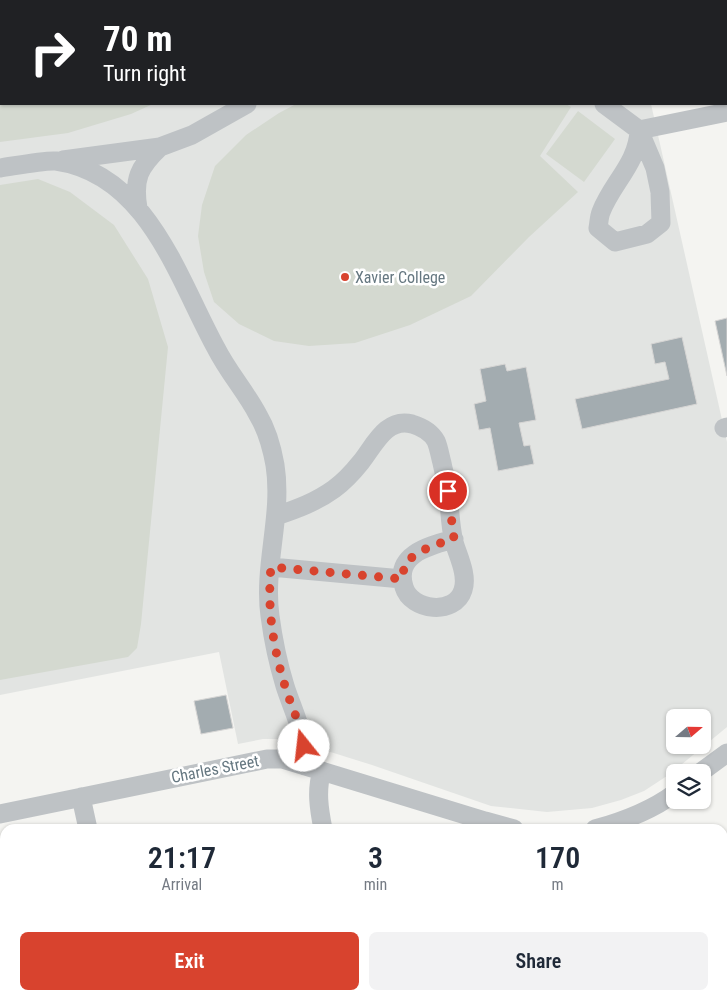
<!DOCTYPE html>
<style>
:root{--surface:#fff;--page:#f2f2f3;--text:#1f2937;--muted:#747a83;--accent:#d8432e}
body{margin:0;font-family:"Roboto Condensed",sans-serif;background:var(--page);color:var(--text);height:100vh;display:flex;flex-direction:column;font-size:19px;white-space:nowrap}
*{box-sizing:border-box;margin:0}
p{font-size:16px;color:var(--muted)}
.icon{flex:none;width:28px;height:28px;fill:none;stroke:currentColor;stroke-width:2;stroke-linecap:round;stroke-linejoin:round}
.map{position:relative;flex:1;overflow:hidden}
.panel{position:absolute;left:0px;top:824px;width:728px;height:176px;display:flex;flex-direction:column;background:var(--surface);border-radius:15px 15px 0 0;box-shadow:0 1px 4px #0004}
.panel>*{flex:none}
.top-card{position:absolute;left:0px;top:0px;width:728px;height:105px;box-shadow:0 1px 4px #0004;background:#202124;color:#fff;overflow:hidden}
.needle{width:32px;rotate:70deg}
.fabs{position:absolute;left:666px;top:709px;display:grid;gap:10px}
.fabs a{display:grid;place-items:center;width:45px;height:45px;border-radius:8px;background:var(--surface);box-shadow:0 1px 4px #0004;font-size:25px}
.pin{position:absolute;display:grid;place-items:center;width:42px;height:42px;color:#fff;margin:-21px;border:2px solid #fff;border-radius:50%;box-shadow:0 1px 5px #0007}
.me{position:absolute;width:55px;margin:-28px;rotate:344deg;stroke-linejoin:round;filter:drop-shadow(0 0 4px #0008)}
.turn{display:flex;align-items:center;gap:18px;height:105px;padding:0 20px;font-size:22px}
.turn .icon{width:65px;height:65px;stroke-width:2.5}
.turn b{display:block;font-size:35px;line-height:42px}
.eta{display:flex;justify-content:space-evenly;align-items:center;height:85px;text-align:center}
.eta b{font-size:30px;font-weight:600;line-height:35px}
.cta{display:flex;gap:10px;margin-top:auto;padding:10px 20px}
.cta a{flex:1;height:58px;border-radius:8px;background:var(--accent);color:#fff;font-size:20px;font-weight:600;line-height:58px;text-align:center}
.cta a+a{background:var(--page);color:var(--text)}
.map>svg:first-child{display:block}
</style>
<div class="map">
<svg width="727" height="999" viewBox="0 0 727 999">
<rect width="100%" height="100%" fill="#f4f4f1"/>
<path fill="#e2e4e2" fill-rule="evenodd" d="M0 0H631V1H1V104H651L727 442V727L670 774 644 791 621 800 592 808 547 812 491 806 372 765 289 739H263L238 744 219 652 0 695ZM675 718H702V745H675Z
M727 864V999H718L717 995H722V866Z"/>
<path fill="#d4d9d0" d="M0 0H293L1 1V104H153L131 114 68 133 0 142Z
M296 104H566L571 107 540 156 578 192 529 237 471 296 410 325 355 343 309 346 274 341 239 324 214 302 204 272 198 236 202 205 215 166 246 135 279 113Z
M578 111 615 139 584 182 546 154Z
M38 179 70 192 114 225 148 279 168 347 141 624 137 648 128 657 0 680V185Z
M727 880V976L722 954 723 881Z"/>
<path fill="#a3acb0" stroke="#d6d5d4" d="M727 318V376L715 321Z
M682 337 697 404 582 429 575 399 669 379 665 362 655 364 651 344Z
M505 364 507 371 526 367 536 420 519 423 524 446 530 445 534 464 498 471 490 428 479 430 474 404 486 401 480 369Z
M226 695 233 728 201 734 194 701Z
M5 851V900L0 901V885L4 884 0 870V852Z
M36 995H90L91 999H37Z"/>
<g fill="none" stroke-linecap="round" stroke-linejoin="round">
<path stroke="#bec2c5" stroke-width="19" d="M604 104 639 130 655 168 660 192 661 223 647 234 615 242 598 228C599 223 599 217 601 212 612 183 638 163 639 130
M639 130 727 112
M63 160 160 147 192 135 247 104
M0 168C14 166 44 160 56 161 148 174 178 279 216 348 228 372 246 392 258 415 267 430 272 448 275 465 283 515 263 566 270 616 273 639 278 663 285 686 290 702 298 719 302 736 305 745 305 756 305 766
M138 208C133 179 139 167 160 147
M724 428 727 427
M276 516C297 509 316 502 334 489 345 481 353 472 361 462 374 446 386 417 412 424 422 427 431 432 436 441 439 448 440 456 442 463 444 473 447 483 448 493 450 509 450 526 454 542 458 556 468 575 463 590 455 616 411 611 404 587 394 554 429 546 454 539
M271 567 402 579
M322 771C316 790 319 809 323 829
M701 772 727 753
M81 797 88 829
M0 814 267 759H282L305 766 485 821 514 829
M595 829C624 821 651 811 675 793
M122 995 123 999
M358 995 359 999"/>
</g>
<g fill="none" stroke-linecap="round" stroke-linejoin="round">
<path stroke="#d8432e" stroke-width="9" stroke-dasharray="0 16.2" d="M304 746C301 725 291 706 285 686 273 647 267 608 271 567L402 579 405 563C421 549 433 545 454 539L448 491"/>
</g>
<circle fill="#d8432e" stroke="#fff" stroke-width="2" cx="345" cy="277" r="5"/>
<g text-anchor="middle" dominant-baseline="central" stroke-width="5" stroke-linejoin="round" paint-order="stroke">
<g font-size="16" fill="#657780" stroke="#fff" text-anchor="start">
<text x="355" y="277">Xavier College</text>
</g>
<g font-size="16" fill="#657780" stroke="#fff">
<text transform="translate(215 769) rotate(-11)">Charles Street</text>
</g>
</g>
</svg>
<div class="fabs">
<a><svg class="needle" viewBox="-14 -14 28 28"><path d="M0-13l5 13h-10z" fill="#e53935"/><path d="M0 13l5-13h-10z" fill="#747a83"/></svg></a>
<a><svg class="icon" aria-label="layers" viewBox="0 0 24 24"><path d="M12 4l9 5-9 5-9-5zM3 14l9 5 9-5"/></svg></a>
</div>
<div class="pin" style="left:448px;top:491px;background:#d93025"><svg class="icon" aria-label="arrive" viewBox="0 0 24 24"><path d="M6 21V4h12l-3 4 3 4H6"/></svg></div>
<svg class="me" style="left:304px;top:746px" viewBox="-20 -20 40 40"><circle r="19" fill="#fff"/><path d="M0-13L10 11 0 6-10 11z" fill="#d8432e"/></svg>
<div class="top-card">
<div class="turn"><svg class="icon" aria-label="right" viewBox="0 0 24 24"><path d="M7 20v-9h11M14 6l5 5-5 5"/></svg><div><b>70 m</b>Turn right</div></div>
</div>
<section class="panel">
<div class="eta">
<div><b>21:17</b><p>Arrival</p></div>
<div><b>3</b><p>min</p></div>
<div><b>170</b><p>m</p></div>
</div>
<div class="cta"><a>Exit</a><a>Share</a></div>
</section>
</div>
